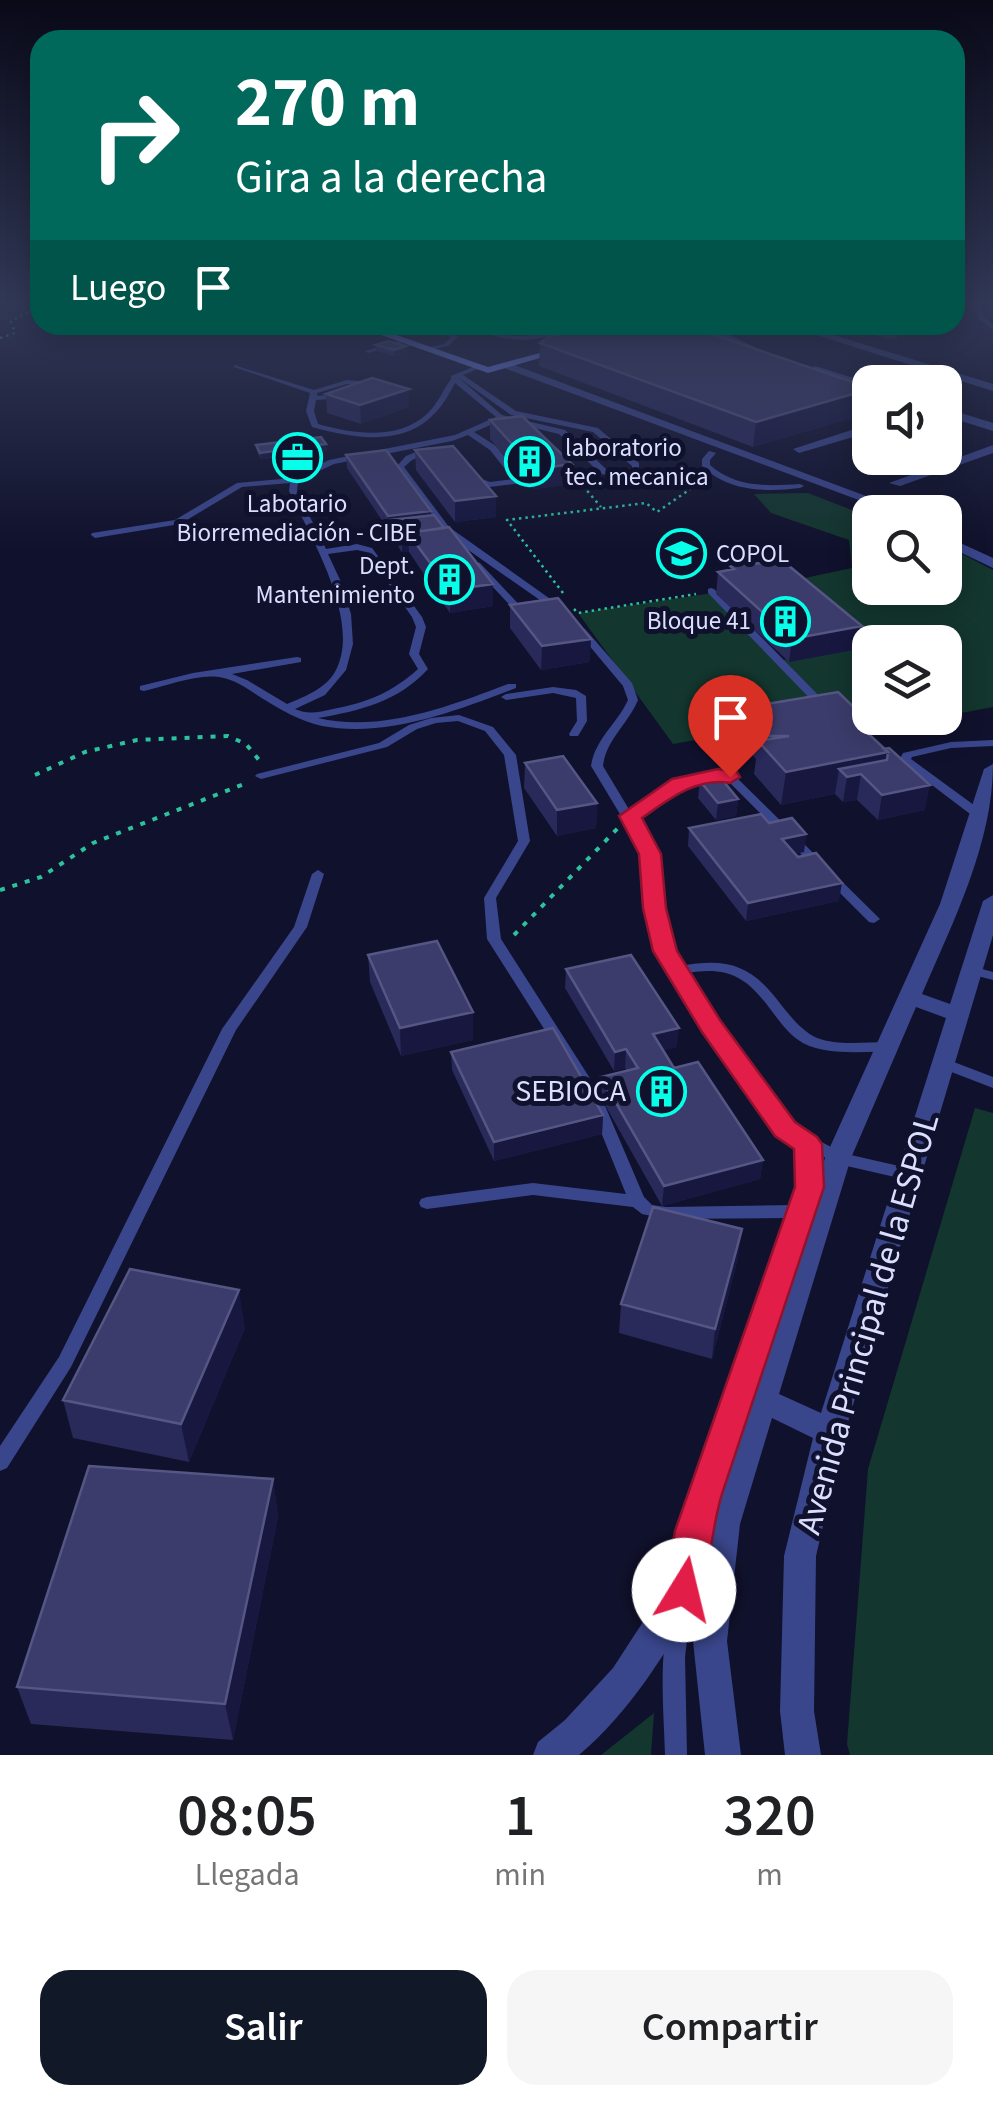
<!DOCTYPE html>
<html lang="es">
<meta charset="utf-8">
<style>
:root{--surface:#fff;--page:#f6f6f6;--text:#202124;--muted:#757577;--accent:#111827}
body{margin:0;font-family:"Source Sans 3",sans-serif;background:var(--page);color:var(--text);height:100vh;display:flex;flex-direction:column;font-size:38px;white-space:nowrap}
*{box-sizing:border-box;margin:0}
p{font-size:32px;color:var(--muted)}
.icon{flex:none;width:55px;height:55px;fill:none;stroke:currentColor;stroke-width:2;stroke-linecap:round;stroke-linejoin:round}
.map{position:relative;height:1755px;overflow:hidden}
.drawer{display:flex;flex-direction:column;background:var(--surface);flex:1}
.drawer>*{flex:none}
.guide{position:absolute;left:30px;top:30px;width:935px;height:305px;border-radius:30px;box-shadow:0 5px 25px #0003;background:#00695c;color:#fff;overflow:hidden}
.tools{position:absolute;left:852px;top:365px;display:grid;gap:20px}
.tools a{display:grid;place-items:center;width:110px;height:110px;border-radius:20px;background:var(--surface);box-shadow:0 5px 25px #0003;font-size:50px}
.pin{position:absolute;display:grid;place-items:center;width:85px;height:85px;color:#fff;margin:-102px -42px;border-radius:50% 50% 50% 0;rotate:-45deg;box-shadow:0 0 10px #0007}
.pin .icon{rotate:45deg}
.me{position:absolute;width:110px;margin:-55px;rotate:9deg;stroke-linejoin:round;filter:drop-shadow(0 0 8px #0008)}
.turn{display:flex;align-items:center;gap:35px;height:210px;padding:0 40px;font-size:45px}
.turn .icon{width:130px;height:130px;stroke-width:2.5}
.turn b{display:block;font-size:70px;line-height:85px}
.then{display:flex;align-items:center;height:95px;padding:0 40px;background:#0003;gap:20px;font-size:38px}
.eta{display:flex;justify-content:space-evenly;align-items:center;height:170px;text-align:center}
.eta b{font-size:60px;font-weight:600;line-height:70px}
.primary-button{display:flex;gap:20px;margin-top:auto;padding:20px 40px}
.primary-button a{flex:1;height:115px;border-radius:30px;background:var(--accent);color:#fff;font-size:40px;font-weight:600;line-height:115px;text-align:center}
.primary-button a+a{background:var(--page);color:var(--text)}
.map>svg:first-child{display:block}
</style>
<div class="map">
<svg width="993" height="1755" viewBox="0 0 993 1755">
<rect width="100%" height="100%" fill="#10112c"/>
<path fill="#13362e" d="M808 493 870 517V588H945V545L993 570V707L945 716V642H870V718H939L858 733 838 715 673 744 578 613 713 593 782 660 857 649 781 583 852 568 849 540 771 513 754 494Z
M975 1108 993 1113V1755H850L847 1744 868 1469Z
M654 1713 651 1755H601Z"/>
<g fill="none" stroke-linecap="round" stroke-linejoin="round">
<path stroke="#2cc29d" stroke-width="2.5" stroke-dasharray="2.5 4" stroke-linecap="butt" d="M0 338 15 333 11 321 28 312 19 305
M590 475 583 486 601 507
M563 593 507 520 646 503 657 512 702 481
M574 609 578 613 696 594"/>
<path stroke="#2cc29d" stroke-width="4" stroke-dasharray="5 8" stroke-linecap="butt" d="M35 775 85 752 137 740 228 736 246 744 259 760
M0 890 41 877 93 843 249 782
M514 935 619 827"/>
<path fill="#3a468c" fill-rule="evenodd" d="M973 305H979L985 318 993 325V330L980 320Z
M423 325H431L458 337 448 346 427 350V348L444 344 451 337Z
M475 325C489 326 500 336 515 336 538 337 559 325 582 325 550 340 505 349 475 325Z
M405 339 408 341 407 342 368 353 365 351Z
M234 365 314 390 347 380 368 382 372 388 368 390 363 385 347 384 317 393V396L340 394 344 396 340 398 316 400 314 411 318 424C353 434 399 441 428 413 438 403 443 390 451 379V376L478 365 481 367 480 368 463 375 516 411 598 428 639 463V472L616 476 601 474 559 434 502 420 474 432 496 446 522 479V483L489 487 471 480 470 478 474 476 490 482 513 479 490 450 468 435 452 441 334 464 298 481 297 491 326 549 357 544 372 548 422 617 426 627 419 654 428 669C399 701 360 711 318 718 381 733 450 706 508 684H516V688C456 711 387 738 322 726 299 721 280 709 260 697 248 689 234 679 219 677 195 674 167 686 144 691L140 690V686L193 673 297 657 301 658V662L232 674 247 680 287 704C306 696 328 688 337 668 360 618 310 536 289 491L290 483 242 487 180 524 95 538 91 535 92 533 175 520 237 483 292 478 329 460 455 435 496 417 455 383C449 394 443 406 433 415 402 447 351 438 312 427L306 411 310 393 234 367ZM459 378 511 415 593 432 632 466V468L616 472 607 470 565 430 502 415ZM357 550 366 552 412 617 416 627 409 654 418 669C393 692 366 703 333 709 319 712 308 715 295 709L325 695 346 670 353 644 351 614 341 582 328 554Z
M429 447 433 449 432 451 412 460 404 467 449 527 563 608V612H557L444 533 396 467 406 456Z
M709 451 716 453 710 460V465C736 488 768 486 800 484L804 486 800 488C765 492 729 492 702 466V459Z
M477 562 480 563 526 612V616H520L474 567 472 565Z
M711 588 714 589 828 705V709H820L708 593V589Z
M582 628 585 629 632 683 638 700C628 724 606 740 603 766L630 811C664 791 693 768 734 775L880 919 874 923 869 922 727 780C690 778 664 801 634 818L656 854 661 908 672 951 681 966C729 957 753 966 782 1006 792 1018 802 1031 817 1038 838 1046 865 1042 887 1042L892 1044 894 1047 892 1050 887 1052C860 1051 828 1056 803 1043 789 1035 780 1022 771 1010 746 976 728 966 686 973L716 1023 790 1125 842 1153 908 1168 914 1170 916 1174 914 1178 908 1180 838 1164 816 1153 817 1187 811 1205 827 1207 829 1211 827 1215 807 1217 714 1494 697 1567 694 1574 687 1577 680 1574 677 1567 694 1494 790 1218 666 1219 642 1214 633 1207 533 1195 427 1209 421 1207 419 1203 421 1199 427 1197 533 1183 626 1194 586 1095 487 939 484 898 518 841 504 755 485 731 458 721 436 723 417 729 387 747 261 779 255 776 257 774 379 743 409 725 431 718 459 715 493 727 516 755 530 841 496 898 501 939 600 1094 644 1197 652 1205 666 1207 795 1205 801 1187 800 1144 780 1133 706 1029 673 975 668 971 669 969 658 951 649 908 644 854 591 766C595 739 617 724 628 700L623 686 577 631Z
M553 687 576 690 586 696 587 721 578 736H570L569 734 577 721 576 698 553 693 506 700 501 697 506 694Z
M993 740V746L951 748 912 757 911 759 982 811 984 814 982 817H974L899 760 903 753 951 742Z
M318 870 324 874 307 927 236 1030 71 1367 7 1468 0 1471V1446L59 1357 222 1029 294 927 312 874Z
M971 966 993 972V980L966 973 964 970 966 967Z
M946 1059 993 1077V1088L941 1068 939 1064 941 1060Z
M680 1606 687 1609 690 1616 685 1657 687 1755H665C664 1712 657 1648 673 1609Z"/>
<path fill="#3a468c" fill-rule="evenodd" d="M676 325 718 330 755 347 746 349Z
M785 325H801L993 384V391Z
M815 366 870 383V390L811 371 810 369Z
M945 408 993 423V431L945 416Z
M870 424V432L799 453 793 449Z
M993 445V453L900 486 889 483Z"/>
<path fill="#3a468c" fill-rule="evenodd" d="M501 363H509L909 512H891L501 367Z
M945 536 993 558V568L945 545Z
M993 764C993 843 953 922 922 994L950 1004 983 901 993 895V935L845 1432 816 1556 814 1711 821 1755H785L780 1711 784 1556 813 1438 772 1418 740 1524 727 1641 741 1755H705L693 1641 699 1595C666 1653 630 1712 579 1755H533L538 1742 565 1720 613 1668 710 1519 825 1158 940 904 984 769ZM916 1007 946 1018 821 1413 779 1394 851 1158Z"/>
<path fill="#7289ff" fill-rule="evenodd" d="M353 325H368L488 367 566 346 571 349 488 373Z"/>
</g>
<path fill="#29295a" d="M860 325H897L899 327 897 338 886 339 859 329Z
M540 343 869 413 753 447 539 366Z
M376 345 407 352 394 356 376 351Z
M326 394 409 407 361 424 327 413Z
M490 420 572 484 534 489 490 439Z
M326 444 327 451 306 454V460L292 462 288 456 261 459 257 452 256 445Z
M415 450 496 517 455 522 416 470Z
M346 455 431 511V515L493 584V606L450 613 409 552 402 553 391 534 390 530 389 531 347 468Z
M730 566 862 626 859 649 789 662 716 594 718 572 730 570Z
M510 605 590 662 541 670 510 628Z
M743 708 869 722 867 732 925 810 878 820 857 800 843 802 835 794 781 805 754 774 756 759 739 740Z
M525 763 597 803 596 828 557 836 524 788Z
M700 781 738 799 736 816 716 820 698 798Z
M769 823 806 834 804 852 795 853 839 901 746 921 688 846 689 828Z
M368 955 473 1040 401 1056 370 982Z
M566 969 677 1047 663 1050 674 1068 763 1160 760 1179 662 1206 600 1096 601 1077 626 1070 625 1068 614 1071 565 988Z
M451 1052 603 1115 602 1134 494 1161 452 1070Z
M738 1258 712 1359 619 1333 621 1304Z
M245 1328 189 1462 73 1438 63 1400Z
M273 1479 278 1517 233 1740 31 1724 17 1687Z"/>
<path fill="#171740" d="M406 346 407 352 394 356V350Z
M409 389V407L361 424 360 405Z
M870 389 869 413 753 447 756 422Z
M326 444 327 451 306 454V460L292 462V455L302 447Z
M288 449V456L261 459 260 453Z
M572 464V484L534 489 535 469Z
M496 496V517L455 522V501Z
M431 511 432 525 390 520V530L389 531 388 516Z
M408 537 409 552 402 553V538Z
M493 584V606L450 613V590Z
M862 626 859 649 789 662 792 639Z
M591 639 590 662 541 670 542 646Z
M869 722 864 754 858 724Z
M888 752 882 785 861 774 857 800 843 802 847 777 839 769 835 794 781 805 786 772Z
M930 785 925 810 878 820 882 795Z
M738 799 736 816 716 820 718 803Z
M597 803 596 828 557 836V810Z
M806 834 804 852 780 857 782 839Z
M842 883 839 901 746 921 748 903Z
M473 1012V1040L401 1056 400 1028Z
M679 1028 677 1047 651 1053 653 1034Z
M626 1049 625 1068 614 1071 615 1052Z
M603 1115 602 1134 494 1161V1142Z
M763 1160 760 1179 662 1206 664 1186Z
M742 1229 738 1258 712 1359 715 1329Z
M239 1290 245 1328 189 1462 181 1424Z
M273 1479 278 1517 233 1740 225 1704Z"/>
<path fill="#3c3c6c" stroke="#555683" stroke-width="2.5" d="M601 325H685L870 388V389L756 422 540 343 551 336Z
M388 341 406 346 394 350 376 345Z
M372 378 409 389 360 405 326 394Z
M522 416 572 464 535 469 490 420Z
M321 437 326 444 302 447 306 453 292 455 288 449 260 453 256 445Z
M453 446 496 496 455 501 415 450Z
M386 450 431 511 388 516 346 455Z
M434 515 444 528 408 533V537L402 538 390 520Z
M449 527 493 584 450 590 408 533Z
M783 561 862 626 792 639 718 572 734 569 730 566Z
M558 598 591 639 542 646 510 605Z
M838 692 869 722 858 724 888 752 786 772 758 741 789 736H769L743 708Z
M889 748 930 785 882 795 861 774 847 777 839 769 887 760 888 752 884 749Z
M563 756 597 803 557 810 525 763Z
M720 777 738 799 718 803 700 781Z
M761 814 769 823 792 818 806 834 782 839 798 857 816 853 842 883 748 903 689 828Z
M437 941 473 1012 400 1028 368 955Z
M631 955 679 1028 653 1034 674 1068 698 1062 763 1160 664 1186 601 1077 638 1068 626 1049 615 1052 566 969Z
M553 1028 603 1115 494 1142 451 1052Z
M653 1207 742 1229 715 1329 621 1304Z
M130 1269 239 1290 181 1424 63 1400Z
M89 1466 273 1479 225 1704 17 1687Z"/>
<linearGradient id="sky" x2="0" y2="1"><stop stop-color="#090918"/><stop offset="0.55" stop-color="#313856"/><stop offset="1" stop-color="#313856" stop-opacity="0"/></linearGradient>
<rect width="993" height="551" fill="url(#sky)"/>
<path fill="#e11d48" stroke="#92132f" stroke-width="2.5" d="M718 769 737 772 740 777 730 783C696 777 668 800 642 818L661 854 666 908 677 951 720 1020 795 1122 817 1137 822 1144 824 1187 722 1494C711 1529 711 1569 697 1602L684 1608 670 1602 665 1590 675 1531 795 1187 794 1149 775 1136 702 1032 653 951 643 908 639 854 619 816 672 779Z"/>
<defs>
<symbol id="office-ring" viewBox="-11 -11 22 22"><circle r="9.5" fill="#10112c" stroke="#07ffe9" stroke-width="1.5"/><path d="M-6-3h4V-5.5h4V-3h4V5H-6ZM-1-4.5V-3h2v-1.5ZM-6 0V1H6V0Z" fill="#07ffe9"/></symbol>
<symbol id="building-ring" viewBox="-11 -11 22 22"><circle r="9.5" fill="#10112c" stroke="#07ffe9" stroke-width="1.5"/><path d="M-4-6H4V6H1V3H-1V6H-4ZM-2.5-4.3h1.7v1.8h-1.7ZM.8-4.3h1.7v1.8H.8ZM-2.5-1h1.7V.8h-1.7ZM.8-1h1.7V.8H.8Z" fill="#07ffe9"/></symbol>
<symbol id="school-ring" viewBox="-11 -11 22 22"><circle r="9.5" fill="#10112c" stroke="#07ffe9" stroke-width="1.5"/><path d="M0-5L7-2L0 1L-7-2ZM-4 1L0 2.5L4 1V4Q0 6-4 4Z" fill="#07ffe9"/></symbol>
</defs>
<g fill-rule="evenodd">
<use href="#office-ring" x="270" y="430" width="55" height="55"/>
<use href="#building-ring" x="502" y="434" width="55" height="55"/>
<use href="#school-ring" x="654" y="526" width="55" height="55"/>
<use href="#building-ring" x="422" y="552" width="55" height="55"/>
<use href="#building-ring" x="758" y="594" width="55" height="55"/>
<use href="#building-ring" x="634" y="1064" width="55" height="55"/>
</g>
<g text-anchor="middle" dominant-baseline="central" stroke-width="10" stroke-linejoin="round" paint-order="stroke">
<g font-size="25" fill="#dbdeff" stroke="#10112c" text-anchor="start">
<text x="565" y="448">laboratorio<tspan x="565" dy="29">tec. mecanica</tspan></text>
<text x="297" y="504" text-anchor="middle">Labotario<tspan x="297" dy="29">Biorremediación - CIBE</tspan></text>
<text x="716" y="554">COPOL</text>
<text x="415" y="566" text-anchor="end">Dept.<tspan x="415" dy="29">Mantenimiento</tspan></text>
<text x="751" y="621" text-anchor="end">Bloque 41</text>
</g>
<g font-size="30" fill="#dbdeff" stroke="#10112c" text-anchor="end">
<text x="626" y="1091">SEBIOCA</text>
</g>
<g font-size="35" fill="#dbdeff" stroke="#10112c">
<text transform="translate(868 1324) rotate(-74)">Avenida Principal de la ESPOL</text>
</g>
</g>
</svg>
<div class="tools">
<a><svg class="icon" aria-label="sound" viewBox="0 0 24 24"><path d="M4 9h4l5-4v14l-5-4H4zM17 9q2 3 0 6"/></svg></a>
<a><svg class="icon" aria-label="search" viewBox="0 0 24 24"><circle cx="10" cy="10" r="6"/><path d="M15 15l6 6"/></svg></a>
<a><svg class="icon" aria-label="layers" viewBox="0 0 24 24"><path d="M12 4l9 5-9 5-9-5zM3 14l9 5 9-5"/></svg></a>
</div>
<div class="pin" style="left:730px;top:777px;background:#d93025"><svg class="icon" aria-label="arrive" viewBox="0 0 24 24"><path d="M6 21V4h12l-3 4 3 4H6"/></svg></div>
<svg class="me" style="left:684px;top:1590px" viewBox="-20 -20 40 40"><circle r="19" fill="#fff"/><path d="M0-13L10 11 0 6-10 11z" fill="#e11d48"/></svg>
<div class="guide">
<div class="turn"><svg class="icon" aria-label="right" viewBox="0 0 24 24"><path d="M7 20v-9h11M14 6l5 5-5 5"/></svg><div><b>270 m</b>Gira a la derecha</div></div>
<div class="then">Luego<svg class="icon" aria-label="arrive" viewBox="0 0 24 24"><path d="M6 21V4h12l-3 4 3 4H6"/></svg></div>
</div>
</div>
<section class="drawer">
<div class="eta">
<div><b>08:05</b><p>Llegada</p></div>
<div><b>1</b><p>min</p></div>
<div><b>320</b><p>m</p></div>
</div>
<div class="primary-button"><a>Salir</a><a>Compartir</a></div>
</section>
